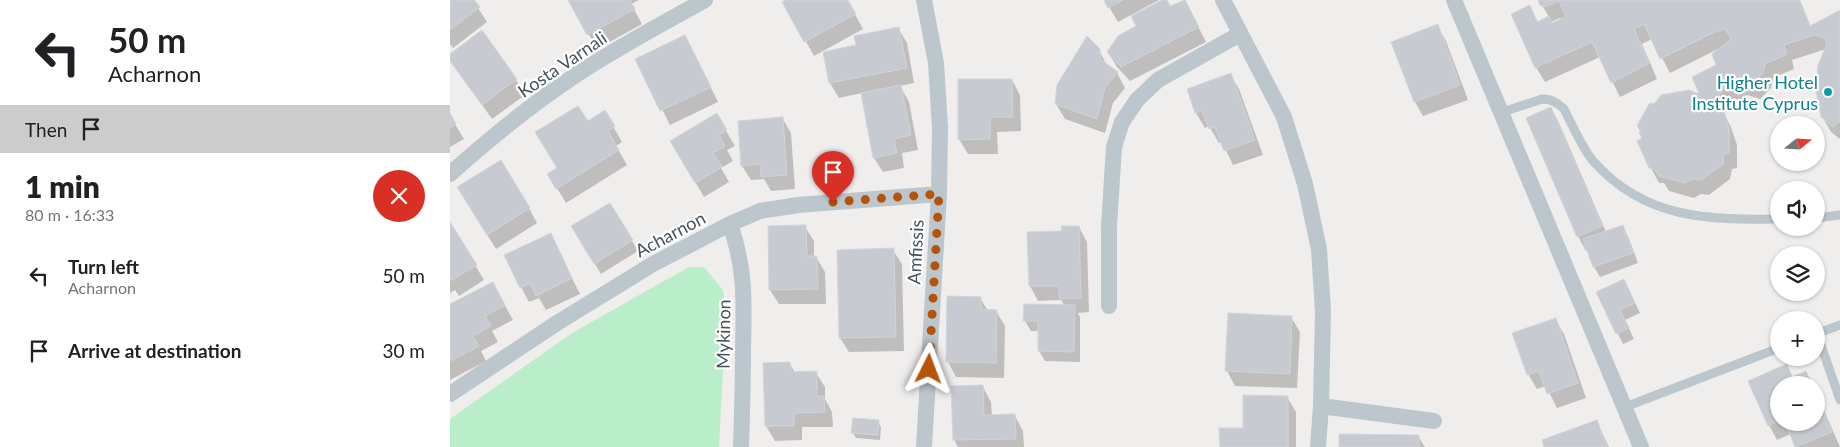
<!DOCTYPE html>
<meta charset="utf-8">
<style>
:root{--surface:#fff;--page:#f6f6f6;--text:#202124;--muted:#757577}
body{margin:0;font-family:Lato,sans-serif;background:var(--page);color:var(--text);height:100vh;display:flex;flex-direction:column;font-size:19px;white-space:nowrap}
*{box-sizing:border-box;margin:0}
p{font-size:16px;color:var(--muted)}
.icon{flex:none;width:28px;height:28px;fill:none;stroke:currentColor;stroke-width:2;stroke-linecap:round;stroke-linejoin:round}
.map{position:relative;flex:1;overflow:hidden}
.sheet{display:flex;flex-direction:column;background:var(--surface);width:450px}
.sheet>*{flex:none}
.banner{background:#fff;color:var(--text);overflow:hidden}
.needle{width:32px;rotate:72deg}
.controls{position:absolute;left:1320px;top:116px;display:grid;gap:10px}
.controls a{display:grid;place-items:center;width:55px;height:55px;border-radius:50%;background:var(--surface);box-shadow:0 1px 4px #0004;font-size:25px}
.pin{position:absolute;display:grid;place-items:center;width:42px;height:42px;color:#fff;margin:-51px -21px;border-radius:50% 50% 50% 0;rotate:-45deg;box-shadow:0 0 5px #0007}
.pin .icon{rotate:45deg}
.me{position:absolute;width:55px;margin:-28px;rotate:3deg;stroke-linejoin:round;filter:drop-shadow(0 0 4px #0008)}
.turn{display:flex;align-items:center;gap:18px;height:105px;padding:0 25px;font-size:22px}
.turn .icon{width:65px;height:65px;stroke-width:2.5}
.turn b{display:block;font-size:35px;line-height:42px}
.then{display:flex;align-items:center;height:48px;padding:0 25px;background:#0003;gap:10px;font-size:19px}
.round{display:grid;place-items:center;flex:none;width:52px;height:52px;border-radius:26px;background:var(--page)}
.summary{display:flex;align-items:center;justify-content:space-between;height:85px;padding:0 25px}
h1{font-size:30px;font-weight:800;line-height:38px}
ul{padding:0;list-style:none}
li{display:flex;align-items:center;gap:15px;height:75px;padding:0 25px}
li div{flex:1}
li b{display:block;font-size:19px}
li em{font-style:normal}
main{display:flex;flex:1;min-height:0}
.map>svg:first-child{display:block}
</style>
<main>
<section class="sheet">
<div class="banner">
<div class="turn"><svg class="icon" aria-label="left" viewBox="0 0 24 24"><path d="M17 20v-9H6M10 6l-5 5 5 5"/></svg><div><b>50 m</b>Acharnon</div></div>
<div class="then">Then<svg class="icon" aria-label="arrive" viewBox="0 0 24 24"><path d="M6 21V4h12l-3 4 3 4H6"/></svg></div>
</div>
<div class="summary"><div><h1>1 min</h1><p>80 m · 16:33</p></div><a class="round" style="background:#d93025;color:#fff"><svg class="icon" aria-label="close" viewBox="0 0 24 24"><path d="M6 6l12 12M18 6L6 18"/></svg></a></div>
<ul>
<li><svg class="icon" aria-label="left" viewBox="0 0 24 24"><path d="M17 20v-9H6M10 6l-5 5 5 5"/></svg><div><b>Turn left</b><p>Acharnon</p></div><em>50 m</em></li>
<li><svg class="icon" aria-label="arrive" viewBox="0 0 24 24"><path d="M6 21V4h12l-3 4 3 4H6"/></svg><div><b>Arrive at destination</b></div><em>30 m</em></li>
</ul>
</section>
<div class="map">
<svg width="1390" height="447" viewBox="0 0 1390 447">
<rect width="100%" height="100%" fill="#f0eded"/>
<path fill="#baeecb" d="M239 267H254L273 290 276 312 269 447H0V419L122 333Z"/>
<path fill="#0003" fill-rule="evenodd" d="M0 0H23L37 22 3 48 0 44Z
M120 0H189L181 4 192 24 147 49Z
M337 0H397L413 29 364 56 334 2Z
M655 0H709L668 22Z
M715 0 720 8 742 15 756 42 680 81 667 67 658 52Z
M1089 0H1350L1361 27 1390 11V139L1381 132 1372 116 1376 50H1373L1342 60 1344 69 1323 78 1321 88 1310 99 1297 95 1290 102H1283L1274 114 1281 127 1287 145V168L1282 169 1280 179 1259 195 1251 194 1244 198 1219 191 1214 183H1209L1201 168 1193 139 1188 126 1246 94H1251L1268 66V49L1220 73 1202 39 1192 44 1207 79 1170 97 1150 57 1095 82 1086 67 1079 7 1088 22 1099 17ZM1110 18 1111 20 1102 25 1101 22Z
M987 26 996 41 1018 100 973 116 965 102 943 42Z
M448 28 457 43 464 83 450 86 459 102 468 150 452 153 454 168 433 172 424 158 412 93 389 98 380 83 375 53 407 46Z
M32 32 66 80 75 95 42 119 0 59V55Z
M235 36 268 102 220 125 187 60Z
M649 50 657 66 667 73 675 88 663 103 655 133 615 119 606 104Z
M780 74 789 89 813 155 783 165 772 142 769 143 759 126 755 128 746 113 738 89Z
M562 80 570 95 571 131 547 132 548 154H518L509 139Z
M1101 108 1109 123 1156 232 1172 226 1178 236 1188 263 1150 277 1144 267 1138 250 1136 251 1128 236Z
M155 112 172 142 166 146 177 165 116 203 99 175 109 168 137 123Z
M266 114 285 146 277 150 283 161 271 168 279 182 254 197 221 141Z
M0 116 14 139 0 147Z
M332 118 341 133 345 189 321 191 314 179 301 180 292 166Z
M17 202 79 208 87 223 46 249Z
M160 204 188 251 151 274 123 227Z
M0 224 34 280 9 296 5 290 0 293Z
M355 227 364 241V257H366L375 272 376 304H329L320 290Z
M629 227 637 242 639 312 628 313 630 317V362L595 361 589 351V331H581L575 321 615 306 611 300 588 301 580 286 578 233H613Z
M100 234 130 294 96 310 89 298 79 302 71 287Z
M443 250 452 264 454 351 399 352 390 338Z
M1174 280 1190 313 1175 320 1184 339 1173 344 1148 293Z
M51 298 63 320 42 331 48 342 31 351 36 361 0 380V306Z
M530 298 538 311H546L555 326 554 378 506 377 498 362Z
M841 317 850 332 847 388 785 386 777 371Z
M1105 320 1114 334 1136 398 1107 408 1096 386 1087 389 1078 374Z
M340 364 345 373H366L375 387V399L382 412 383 427H352V440L325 441 316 426Z
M1337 366 1343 378 1356 372 1363 385H1329V422H1366V392L1390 447H1347L1341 434 1327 440 1319 425 1300 381Z
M533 387 541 402 542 417 565 416 573 431 574 447H508L504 440 502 388Z
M837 397 846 412V447H771Z
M428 422 431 427 430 440 406 438 403 433Z
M1147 422 1159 447H1096Z
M968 436 975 447H890Z"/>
<path fill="#c7cad0" stroke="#d1d4d9" d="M0 0H24L30 7 0 30Z
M118 0H180L185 9 137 35Z
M335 0H398L406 14 354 42 332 2Z
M654 0H673L658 8Z
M712 0H717L720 6 735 0 749 27 671 67 657 52 668 36 686 26 681 16Z
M1088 0H1349L1360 26 1390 10V121L1383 127 1371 117 1366 91 1368 65 1377 44 1375 38 1364 35 1334 45 1337 54 1315 64 1313 73 1301 84 1288 81 1281 87 1275 88 1261 105 1269 112 1274 111 1279 129V153L1274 154 1273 164 1251 180 1242 179 1235 183 1209 176 1204 169 1199 168 1187 141 1192 138 1189 133 1191 129 1187 126 1199 104 1205 103 1211 95 1239 90 1246 93H1249L1242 77 1266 65 1262 54 1281 39 1275 29 1267 31 1210 59 1194 24 1184 29 1200 63 1161 83 1142 42 1085 68 1061 14 1080 5 1087 22 1099 16 1102 23 1116 17 1109 1 1094 7 1090 5Z
M988 24 1010 85 964 102 941 42Z
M449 27 457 68 379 83 373 52 406 45 404 36Z
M32 30 67 79 32 105 0 61V54Z
M235 35 261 87 210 111 185 59Z
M637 36 650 49V59L668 72 655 88 647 119 605 104 607 85Z
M781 73 805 140 774 151 765 127 759 129 752 111 745 113 737 89Z
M508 79H562L563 117H540V139L508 140Z
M451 85 461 135 444 139 447 153 423 158 411 93Z
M128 106 138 121 155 110 165 126 158 131 169 150 106 189 97 174 107 168 85 132Z
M1101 107 1152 226 1127 237 1076 118Z
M0 113 6 124 0 128Z
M267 113 277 130 269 135 275 146 263 153 272 167 245 183 220 141Z
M333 117 337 175 311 177 310 164 291 166 288 121Z
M51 160 80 208 37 235 7 187Z
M160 203 183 240 144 264 121 226Z
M0 222 27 265 0 281Z
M356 225 357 256H367L368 289 319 290 318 226Z
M1173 225 1183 253 1143 267 1133 239Z
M611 226H629L631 298 609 299V286H579L577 232 612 231Z
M101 233 122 278 86 296 80 283 70 288 54 255Z
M444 248 446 337 389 338 387 250Z
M1174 279 1185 303 1170 310 1179 328 1166 334 1146 292Z
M43 282 55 305 35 316 41 326 23 336 29 346 0 361V304Z
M497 296 531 297V309L547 310 546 363 496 362Z
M574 304 625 305 624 352 588 351V321H573Z
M778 313 842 316 840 374 775 371Z
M1106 318 1128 383 1097 394 1089 371 1077 375 1062 333Z
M340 362 341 372 367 371V396H374L375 412 344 413V426H315L313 363Z
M1337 364 1342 377 1356 371 1362 385H1329V421L1318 426 1298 381Z
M533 385 534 415 565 414 566 439 503 440 501 386Z
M1366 394 1382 432 1345 447 1335 422H1366Z
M793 395 838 396V447H770L769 428H793Z
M403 418 429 420 428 435 401 433Z
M1147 420 1157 447H1094L1092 440Z
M889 434 969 435V447H889Z"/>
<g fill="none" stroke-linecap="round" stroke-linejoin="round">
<path stroke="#bbc6cd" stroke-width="9" d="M1050 113 1092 99C1102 99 1107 103 1114 109 1122 124 1133 150 1144 162 1195 219 1258 220 1329 219
M1366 218 1390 215
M1366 334 1390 325
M1367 334 1390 400
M1175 407 1329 348"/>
<path stroke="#bbc6cd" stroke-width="16" d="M474 0 486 63 490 128 489 194 474 447
M773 0 834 117 855 184 869 249 873 311 871 406 868 447
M1004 0 1191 447
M0 174C39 139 82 104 126 75 168 47 212 24 255 0
M280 224C296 270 294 303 293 350 293 383 292 415 291 447
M659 306V226L664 147 672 122 687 100 708 80 790 34
M0 394 107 323 203 264 280 224 310 211 348 205 489 194
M871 406 984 421"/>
</g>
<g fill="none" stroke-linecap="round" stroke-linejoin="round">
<path stroke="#b45309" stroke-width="9" stroke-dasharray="0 16.2" d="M383 202 489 194 479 369"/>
</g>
<circle fill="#0f9aa8" stroke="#fff" stroke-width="2" cx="1378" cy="92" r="5"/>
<g text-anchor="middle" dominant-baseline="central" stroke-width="4.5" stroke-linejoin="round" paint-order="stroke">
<g font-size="18" fill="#45525a" stroke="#fff">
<text transform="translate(112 64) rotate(-34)">Kosta Varnali</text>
<text transform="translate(220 234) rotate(-28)">Acharnon</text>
<text transform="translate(465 252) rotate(-87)">Amfissis</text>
<text transform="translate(273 334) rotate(-89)">Mykinon</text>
</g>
<g font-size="18" fill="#0d838f" stroke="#fff" text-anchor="end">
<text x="1368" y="82">Higher Hotel<tspan x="1368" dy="21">Institute Cyprus</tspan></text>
</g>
</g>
</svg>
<div class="controls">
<a><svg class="needle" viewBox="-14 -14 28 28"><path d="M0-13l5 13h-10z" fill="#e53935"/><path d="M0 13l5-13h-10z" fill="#757577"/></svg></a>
<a><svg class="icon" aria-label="sound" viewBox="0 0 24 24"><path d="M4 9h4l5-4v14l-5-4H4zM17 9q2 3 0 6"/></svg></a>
<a><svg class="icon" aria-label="layers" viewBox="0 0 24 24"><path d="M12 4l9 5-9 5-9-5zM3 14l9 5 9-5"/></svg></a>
<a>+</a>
<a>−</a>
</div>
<div class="pin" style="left:383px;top:202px;background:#d93025"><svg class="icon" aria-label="arrive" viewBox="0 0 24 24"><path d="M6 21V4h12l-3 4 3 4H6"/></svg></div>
<svg class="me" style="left:479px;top:369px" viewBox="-20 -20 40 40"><path d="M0-17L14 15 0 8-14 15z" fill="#b45309" stroke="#fff" stroke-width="4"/></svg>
</div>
</main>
